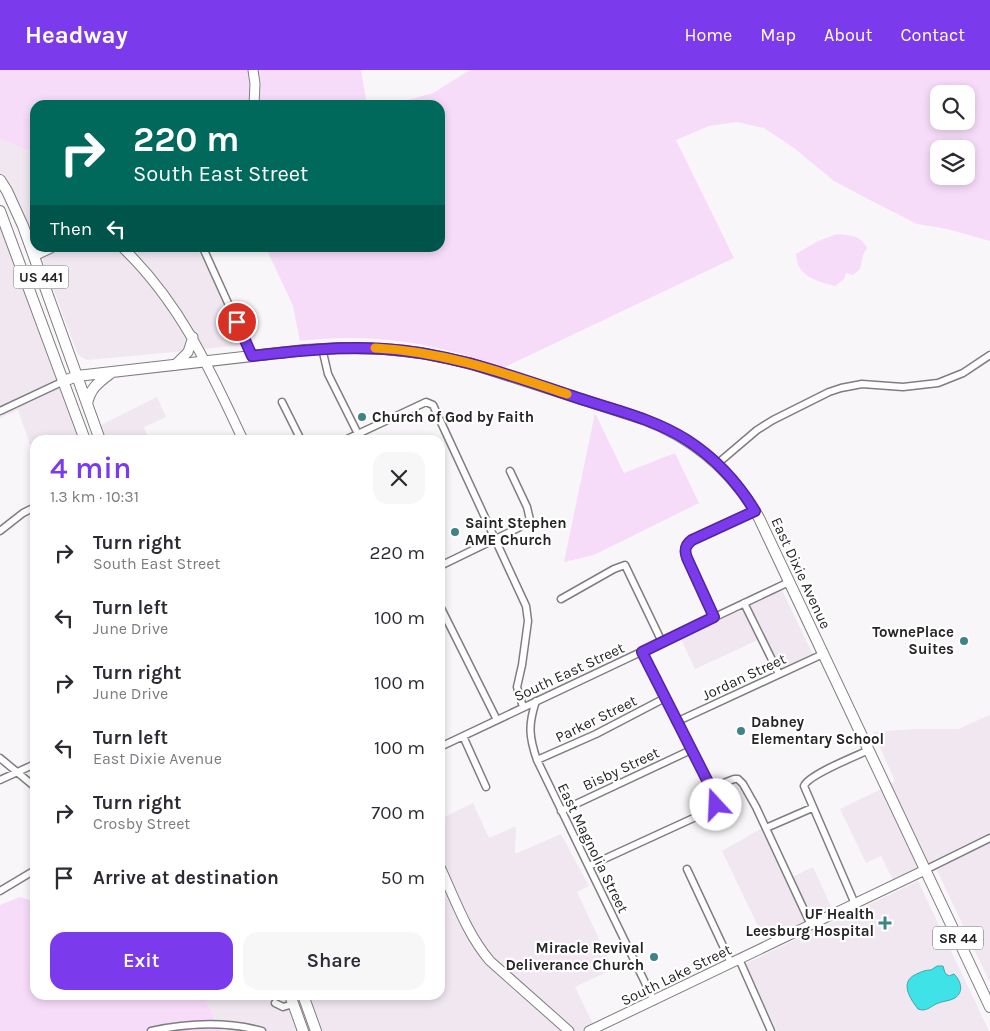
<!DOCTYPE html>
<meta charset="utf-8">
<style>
:root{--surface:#fff;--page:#f7f7f7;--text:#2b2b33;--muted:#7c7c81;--accent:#7c3aed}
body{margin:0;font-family:Karla,sans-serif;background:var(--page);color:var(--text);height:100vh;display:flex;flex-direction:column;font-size:19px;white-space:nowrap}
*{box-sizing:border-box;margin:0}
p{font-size:16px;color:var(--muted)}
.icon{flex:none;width:28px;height:28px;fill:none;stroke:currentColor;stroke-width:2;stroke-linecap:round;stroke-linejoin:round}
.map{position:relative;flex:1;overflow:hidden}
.details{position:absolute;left:30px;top:365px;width:415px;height:565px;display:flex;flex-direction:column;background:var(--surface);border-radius:15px;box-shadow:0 2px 8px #0003}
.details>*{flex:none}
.hud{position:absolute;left:30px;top:30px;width:415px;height:152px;border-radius:15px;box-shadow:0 2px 8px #0003;background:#00695c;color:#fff;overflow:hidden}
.controls{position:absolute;left:930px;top:15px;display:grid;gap:10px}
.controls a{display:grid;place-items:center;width:45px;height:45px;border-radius:10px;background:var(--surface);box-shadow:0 2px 8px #0003;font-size:25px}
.pin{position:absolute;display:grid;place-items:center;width:42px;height:42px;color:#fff;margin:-21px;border:2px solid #fff;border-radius:50%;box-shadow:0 1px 5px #0007}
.me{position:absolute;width:55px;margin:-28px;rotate:340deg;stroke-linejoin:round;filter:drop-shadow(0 0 4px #0008)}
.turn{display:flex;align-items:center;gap:18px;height:105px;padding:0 20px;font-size:22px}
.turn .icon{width:65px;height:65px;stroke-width:2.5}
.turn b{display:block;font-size:35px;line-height:42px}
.then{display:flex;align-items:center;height:48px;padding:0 20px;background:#0003;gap:10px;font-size:19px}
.round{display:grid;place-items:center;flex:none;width:52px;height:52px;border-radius:15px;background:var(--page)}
.summary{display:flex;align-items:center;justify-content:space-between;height:85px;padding:0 20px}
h1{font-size:30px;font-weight:600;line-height:38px;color:var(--accent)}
.cta{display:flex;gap:10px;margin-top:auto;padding:10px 20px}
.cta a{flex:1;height:58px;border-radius:15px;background:var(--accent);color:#fff;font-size:20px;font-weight:600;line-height:58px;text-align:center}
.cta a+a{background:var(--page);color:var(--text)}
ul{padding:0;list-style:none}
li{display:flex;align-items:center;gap:15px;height:65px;padding:0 20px}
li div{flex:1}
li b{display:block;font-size:19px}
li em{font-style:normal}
header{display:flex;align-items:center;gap:30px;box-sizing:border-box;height:70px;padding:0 25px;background:var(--accent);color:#fff}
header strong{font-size:24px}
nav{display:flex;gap:28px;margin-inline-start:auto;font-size:18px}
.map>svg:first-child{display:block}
</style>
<header>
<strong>Headway</strong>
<nav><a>Home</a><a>Map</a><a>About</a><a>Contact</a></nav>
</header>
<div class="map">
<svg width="990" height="961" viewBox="0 0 990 961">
<rect width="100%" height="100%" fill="#f9f6f9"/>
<path fill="#f0e7f0" d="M0 69 26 80 35 81V172L10 120 0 104Z
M0 155 82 370H35V389L18 340 0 348Z
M57 178H119L150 211 189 268 185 281 87 290 78 285 41 186Z
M128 178H197L244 275 203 279 195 265Z
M157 327 166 347 144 357 149 370H106L101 355Z
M781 518 813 585 778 603 760 569 695 599 680 567Z
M990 645V913L937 800 930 803 889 715 895 711 873 662 914 659H958Z
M883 718 921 799 894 812 881 786 866 793 840 739Z
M473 733 489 768 516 756 515 784 561 764 589 816 577 822 613 899 575 917 594 956 582 961H574L493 889 475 865 440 790V749Z
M764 757 788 809 813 797 833 841 766 873 722 781Z
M440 805 469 868 565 961H322L309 925H440Z
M918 811 989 961H777L745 894Z
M204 925H285L298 961H220Z"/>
<path fill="#f7dcf9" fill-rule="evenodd" d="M0 0H250L251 6V35H35V81L26 80 0 69Z
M256 0H361L367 35H257Z
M470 0H990V171L947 159 917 154 866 128 834 111 794 78 764 58 737 52 709 56 676 70 734 188 505 297C484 291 463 284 442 279 396 268 347 265 300 271L293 236 266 178H440V35H382L404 31 433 23ZM939 24H966V51H939ZM939 79H966V106H939Z
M837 164C850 166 860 164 867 178L863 185 860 199 853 205 846 203 844 209 835 216C817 211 797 207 796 184L818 171Z
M595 343 624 403 675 383 699 433 594 485 564 492Z
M20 827 35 832V925H204L220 961H0V835Z"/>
<path fill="#3fe3e7" stroke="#38aaad" d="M937 896H943L945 903 949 906 954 904C960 910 965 921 955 928 950 931 942 931 936 934 930 937 926 942 918 939 908 926 899 910 919 903 923 901 926 900 931 900Z"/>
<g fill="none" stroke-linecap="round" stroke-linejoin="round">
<defs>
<path id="street" d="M203 178 252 286
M322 278 328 304 361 370
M282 332 301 370
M0 341 64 311
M345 370 426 332 433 335 526 536 528 551 522 595 517 617 523 637
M717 394 757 360 773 350 829 322 841 318 862 314 903 317 938 313 963 303 990 285
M0 461 23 443 35 437
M440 496 518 458 530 450 527 437 510 401
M561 529 614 499 625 495 662 572
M744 533 779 604
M440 536 497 650
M714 547 687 488C684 480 685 475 692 470L755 441
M536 631C528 655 529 667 537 690L654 931
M676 652 823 584
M463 666 486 717
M440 677 789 512
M0 688 35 717
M537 690 596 664 665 628
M0 710 35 694
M711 718 734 709H738L743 714 756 737 811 855
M561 741 691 680
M766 758 812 738
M589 796 711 740 716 735 714 726 711 718 642 582
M687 799 731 893
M925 800 990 768
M0 821 35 800
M855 834 804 716C808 705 856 686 869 680
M739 889 771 961
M275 933 283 937 293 934
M151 961C188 953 225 951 262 961"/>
<path id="secondary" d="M253 0 255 14 254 35
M123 178C180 233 210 299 243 370
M34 186 51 178
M175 295 188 282 193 267
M440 797C455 829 467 864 490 891L569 961
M589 961 925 800"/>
<path id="primary" d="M0 110 7 121 23 156 100 370
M0 141 85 370
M64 311 77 306 305 280 342 278 385 279 421 283 469 293 643 349C693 368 733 402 759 448L990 937
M87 334C90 318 99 312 111 303
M290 925 303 961
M303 925 316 961"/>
</defs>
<use href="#street" stroke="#807d80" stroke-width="9"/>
<use href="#secondary" stroke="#807d80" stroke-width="11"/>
<use href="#primary" stroke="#807d80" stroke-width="12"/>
<use href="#street" stroke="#fff" stroke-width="6"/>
<use href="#secondary" stroke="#fff" stroke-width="9"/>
<use href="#primary" stroke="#fff" stroke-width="10"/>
</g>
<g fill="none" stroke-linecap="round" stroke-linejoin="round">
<defs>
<path id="route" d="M237 252 252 286C296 281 340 276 384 279 452 283 515 307 578 328 615 340 654 349 687 370 715 388 738 413 755 441L692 470C685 475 684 480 687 488L714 547 642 582 711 718 716 735"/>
</defs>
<use href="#route" stroke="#51269a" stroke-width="12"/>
<use href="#route" stroke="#7c3aed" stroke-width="9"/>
<path stroke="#f59e0b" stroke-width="9" d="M375 278C442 281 504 303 567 324"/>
</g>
<g fill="#3c8486" stroke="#fff" stroke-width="2">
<circle cx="362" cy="347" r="5"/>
<circle cx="455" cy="462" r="5"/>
<circle cx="964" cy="571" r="5"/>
<circle cx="741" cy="661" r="5"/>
<path d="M882.5 845.5h5v5h5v5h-5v5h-5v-5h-5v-5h5z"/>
<circle cx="654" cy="887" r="5"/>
</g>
<g text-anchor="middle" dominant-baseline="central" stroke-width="4.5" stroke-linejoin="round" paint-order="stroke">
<g fill="#fff" stroke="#676667" stroke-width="1">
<rect x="13.5" y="195.5" width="55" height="23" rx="4"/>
<rect x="933" y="856.5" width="50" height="23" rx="4"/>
</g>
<g font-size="14" font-weight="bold" fill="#262526">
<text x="41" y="207">US 441</text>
<text x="958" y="868">SR 44</text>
</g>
<g font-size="15" font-weight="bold" fill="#262526" stroke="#fff" text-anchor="start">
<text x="372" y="347">Church of God by Faith</text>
<text x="465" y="453">Saint Stephen<tspan x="465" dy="17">AME Church</tspan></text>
<text x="954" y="562" text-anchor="end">TownePlace<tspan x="954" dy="17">Suites</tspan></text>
<text x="751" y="652">Dabney<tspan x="751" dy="17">Elementary School</tspan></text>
<text x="874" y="844" text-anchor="end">UF Health<tspan x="874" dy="17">Leesburg Hospital</tspan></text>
<text x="644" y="878" text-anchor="end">Miracle Revival<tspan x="644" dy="17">Deliverance Church</tspan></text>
</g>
<g font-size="15" fill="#262526" stroke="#fff">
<text transform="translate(801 503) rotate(65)">East Dixie Avenue</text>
<text transform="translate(569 602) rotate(-25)">South East Street</text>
<text transform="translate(744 607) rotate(-25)">Jordan Street</text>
<text transform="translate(596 649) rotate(-26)">Parker Street</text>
<text transform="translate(621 699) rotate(-25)">Bisby Street</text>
<text transform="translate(593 778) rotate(64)">East Magnolia Street</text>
<text transform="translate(676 905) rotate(-26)">South Lake Street</text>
</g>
</g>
</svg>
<div class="controls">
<a><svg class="icon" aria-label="search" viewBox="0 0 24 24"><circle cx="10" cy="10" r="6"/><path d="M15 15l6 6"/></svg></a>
<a><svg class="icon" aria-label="layers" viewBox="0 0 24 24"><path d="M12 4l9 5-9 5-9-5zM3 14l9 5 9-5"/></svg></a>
</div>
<div class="pin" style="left:237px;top:252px;background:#d93025"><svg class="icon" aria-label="arrive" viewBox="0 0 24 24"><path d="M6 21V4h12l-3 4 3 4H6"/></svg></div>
<svg class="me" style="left:716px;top:735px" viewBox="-20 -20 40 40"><circle r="19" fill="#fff"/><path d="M0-13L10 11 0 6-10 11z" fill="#7c3aed"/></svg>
<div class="hud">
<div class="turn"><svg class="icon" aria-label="right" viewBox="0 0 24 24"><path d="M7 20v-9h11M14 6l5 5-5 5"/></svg><div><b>220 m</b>South East Street</div></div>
<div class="then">Then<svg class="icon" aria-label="left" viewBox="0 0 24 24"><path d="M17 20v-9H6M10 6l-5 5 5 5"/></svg></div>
</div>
<section class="details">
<div class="summary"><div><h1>4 min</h1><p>1.3 km · 10:31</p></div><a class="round"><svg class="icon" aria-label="close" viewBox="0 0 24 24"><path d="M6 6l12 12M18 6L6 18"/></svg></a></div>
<ul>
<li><svg class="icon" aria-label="right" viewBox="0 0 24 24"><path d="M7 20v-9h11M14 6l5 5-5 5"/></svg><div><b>Turn right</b><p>South East Street</p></div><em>220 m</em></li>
<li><svg class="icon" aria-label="left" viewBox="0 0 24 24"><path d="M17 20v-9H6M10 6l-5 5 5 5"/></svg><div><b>Turn left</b><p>June Drive</p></div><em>100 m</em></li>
<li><svg class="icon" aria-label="right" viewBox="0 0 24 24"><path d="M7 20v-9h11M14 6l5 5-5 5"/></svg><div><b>Turn right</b><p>June Drive</p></div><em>100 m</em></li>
<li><svg class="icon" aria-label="left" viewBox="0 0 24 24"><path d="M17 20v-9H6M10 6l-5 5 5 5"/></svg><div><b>Turn left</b><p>East Dixie Avenue</p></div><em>100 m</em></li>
<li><svg class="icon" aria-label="right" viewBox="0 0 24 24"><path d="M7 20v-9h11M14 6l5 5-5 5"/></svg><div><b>Turn right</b><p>Crosby Street</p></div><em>700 m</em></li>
<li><svg class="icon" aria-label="arrive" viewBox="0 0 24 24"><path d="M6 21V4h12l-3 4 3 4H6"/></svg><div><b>Arrive at destination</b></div><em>50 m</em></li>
</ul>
<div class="cta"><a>Exit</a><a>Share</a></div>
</section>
</div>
